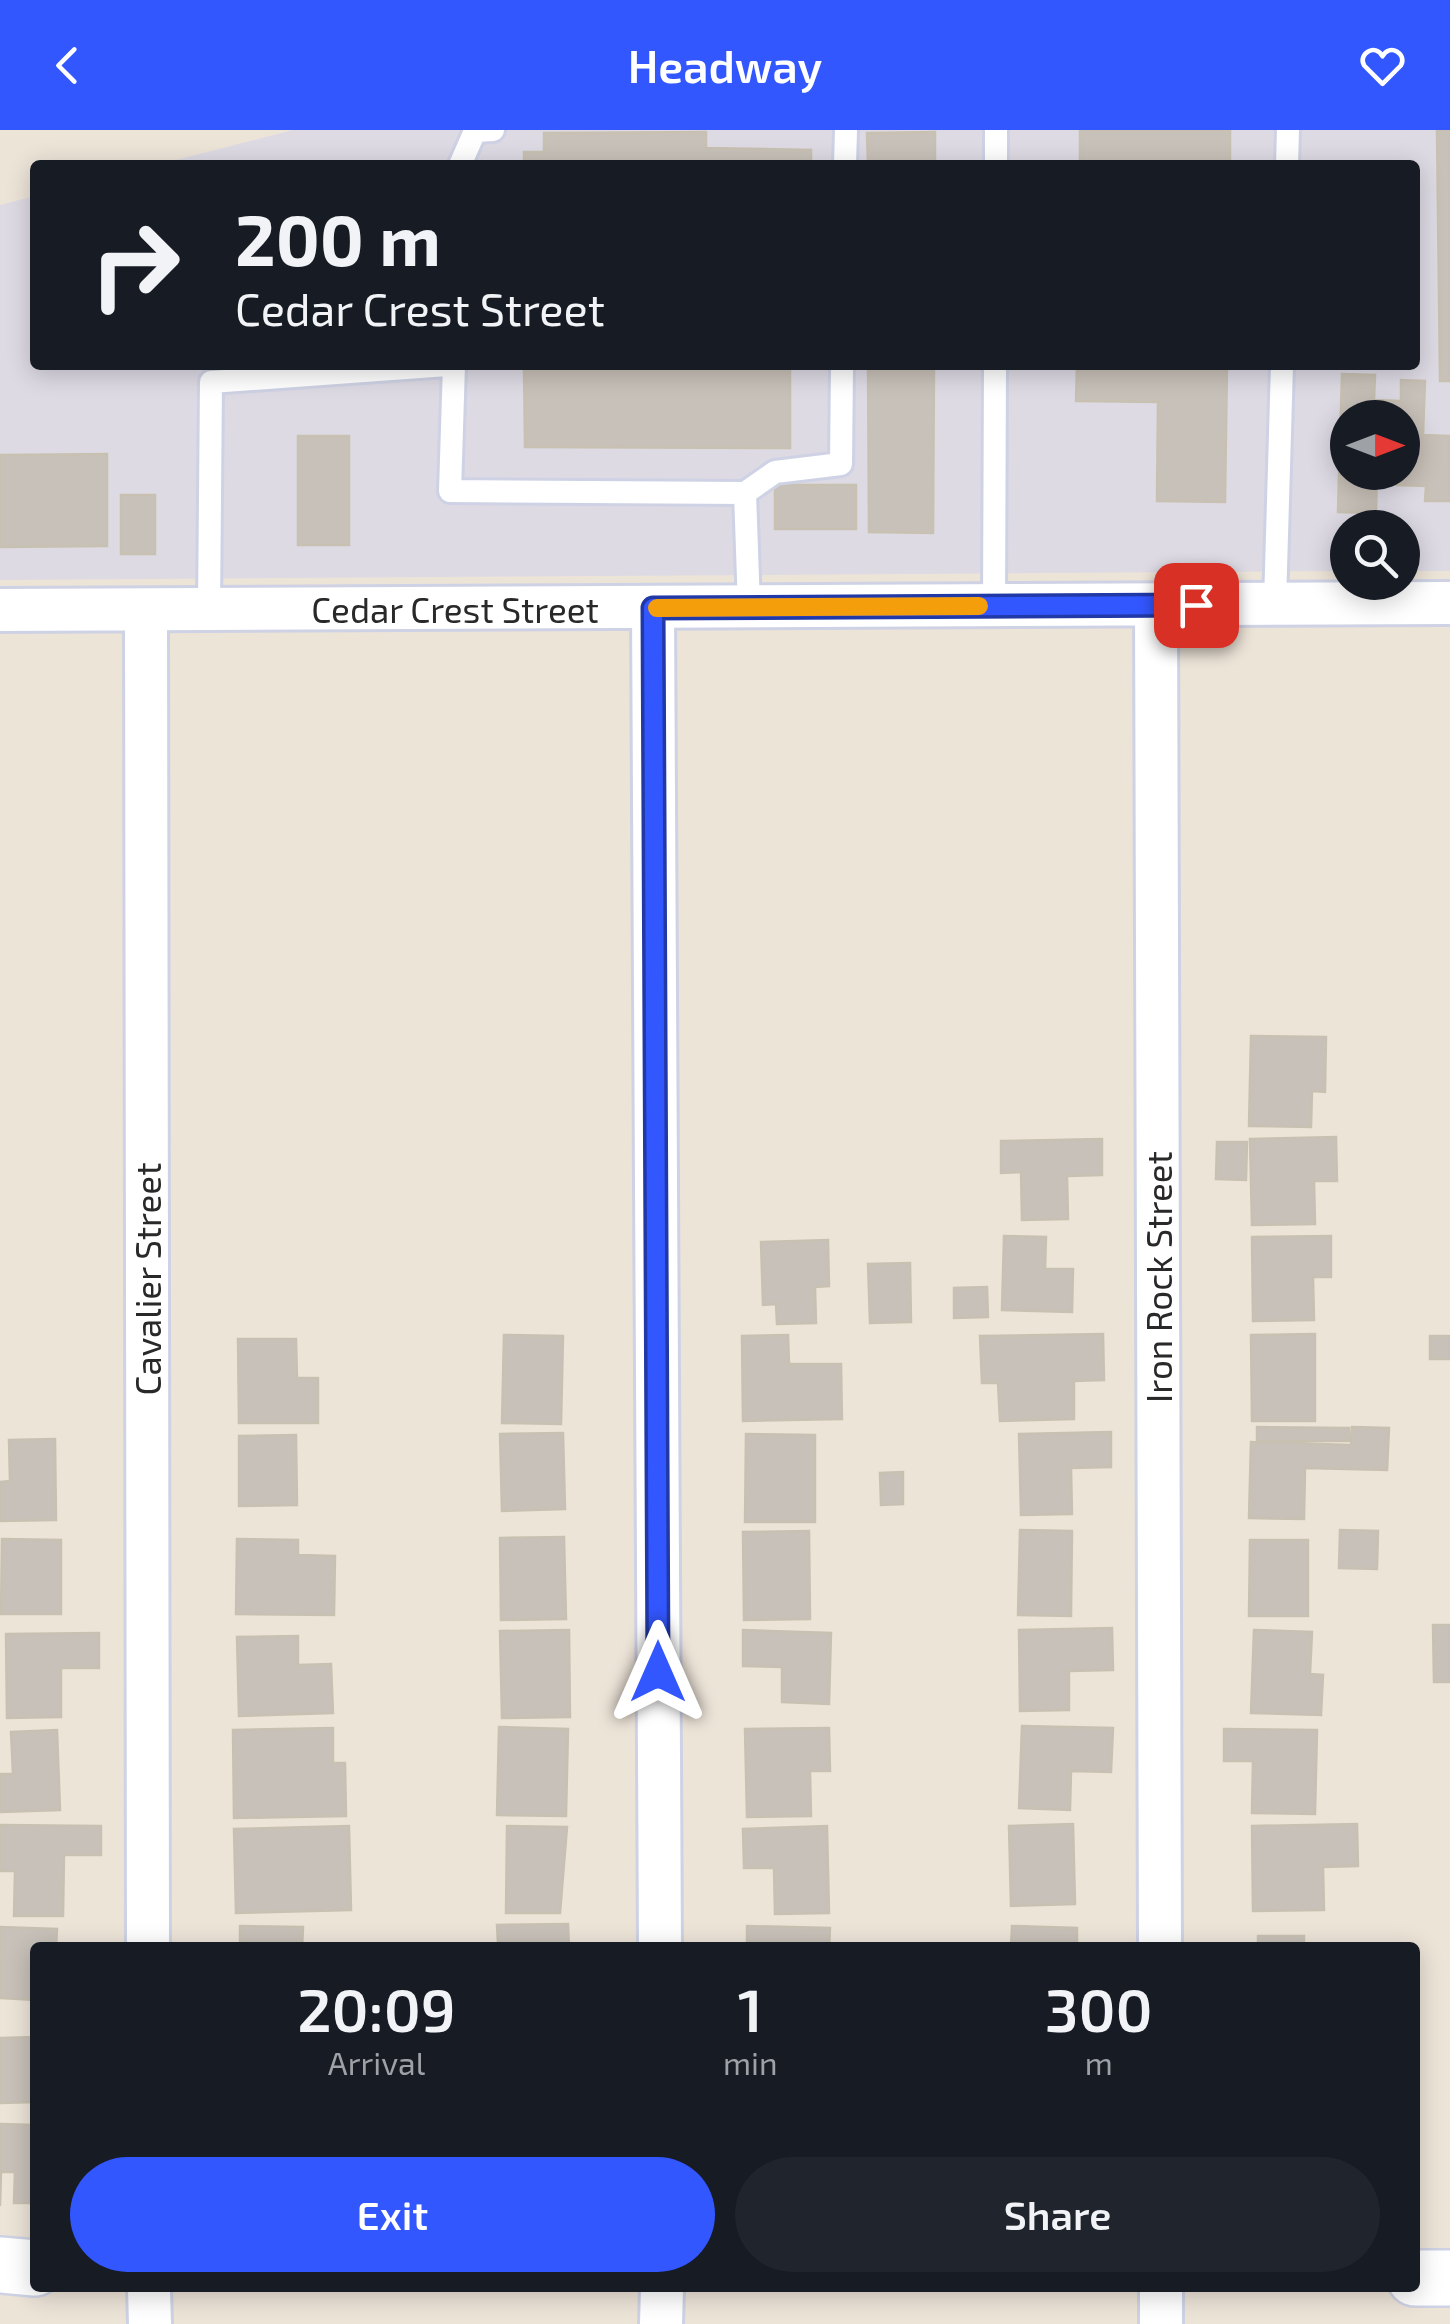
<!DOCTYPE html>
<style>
:root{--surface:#171b24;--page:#20242c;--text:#f1f3f6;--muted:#9ea1a6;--accent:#3357ff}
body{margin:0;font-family:"Exo 2",sans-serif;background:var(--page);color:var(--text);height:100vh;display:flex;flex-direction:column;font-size:38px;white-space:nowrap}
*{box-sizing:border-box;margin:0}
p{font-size:32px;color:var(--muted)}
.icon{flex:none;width:55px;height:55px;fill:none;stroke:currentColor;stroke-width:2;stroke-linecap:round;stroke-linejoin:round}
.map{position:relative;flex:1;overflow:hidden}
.sheet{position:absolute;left:30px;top:1812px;width:1390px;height:350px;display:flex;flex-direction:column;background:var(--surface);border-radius:10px;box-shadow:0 5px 25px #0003}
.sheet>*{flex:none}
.hud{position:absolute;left:30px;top:30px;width:1390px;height:210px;border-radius:10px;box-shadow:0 5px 25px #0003;background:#171b24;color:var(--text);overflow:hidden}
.needle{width:65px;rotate:90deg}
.buttons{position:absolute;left:1330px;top:270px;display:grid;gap:20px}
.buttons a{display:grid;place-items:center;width:90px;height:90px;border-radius:50%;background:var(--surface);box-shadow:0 5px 25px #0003;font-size:50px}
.pin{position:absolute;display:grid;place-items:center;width:85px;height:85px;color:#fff;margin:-42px;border-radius:20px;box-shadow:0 5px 15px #0006}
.me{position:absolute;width:110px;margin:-55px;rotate:0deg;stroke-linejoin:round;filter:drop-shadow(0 0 8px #0008)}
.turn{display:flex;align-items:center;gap:35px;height:210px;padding:0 40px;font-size:45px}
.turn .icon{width:130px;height:130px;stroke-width:2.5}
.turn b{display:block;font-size:70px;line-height:85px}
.eta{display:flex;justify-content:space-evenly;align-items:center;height:170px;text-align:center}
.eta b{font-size:60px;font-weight:600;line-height:70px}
.primary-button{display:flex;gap:20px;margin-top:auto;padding:20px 40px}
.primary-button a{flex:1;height:115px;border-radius:60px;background:var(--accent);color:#fff;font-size:40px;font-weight:600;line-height:115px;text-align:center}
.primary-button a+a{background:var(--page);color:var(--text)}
header{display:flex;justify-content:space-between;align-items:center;height:130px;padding:0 40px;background:var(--accent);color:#fff;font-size:45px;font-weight:600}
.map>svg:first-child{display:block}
</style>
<header><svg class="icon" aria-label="back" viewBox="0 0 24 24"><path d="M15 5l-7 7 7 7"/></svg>Headway<svg class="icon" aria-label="heart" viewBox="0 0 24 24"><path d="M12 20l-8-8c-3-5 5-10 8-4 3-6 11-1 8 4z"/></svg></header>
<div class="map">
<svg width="1450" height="2194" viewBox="0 0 1450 2194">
<rect width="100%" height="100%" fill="#ede4d8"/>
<path fill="#dddae4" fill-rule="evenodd" d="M293 0H1450V441H1403L1402 398H1348L1347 441 0 450V75L35 66V235H1415V35H156ZM1348 288H1402V342H1348Z"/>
<path fill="#c8c1b9" stroke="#c8c1b2" stroke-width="2.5" d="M1080 0H1230V35H1080Z
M1437 0H1450V251H1440Z
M706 2V18L811 20V35H524V22H544V3Z
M935 2V35H868L867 3Z
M524 235H790V318L525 317Z
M868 235H934L933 403 869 402Z
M1077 235H1227L1225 372 1157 371 1158 272 1076 271Z
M1342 244 1375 245 1374 270 1401 271V250L1425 251 1423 305 1450 306V371H1425L1426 356 1397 355V342H1402V288H1348V342H1377L1376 383 1338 382Z
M298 306H349V415H298Z
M107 324V416L0 417V325Z
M775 355H856V399H775Z
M121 365H155V424H121Z
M1251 906 1326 907 1325 962 1312 961 1311 997 1249 996Z
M1336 1007 1337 1051H1314L1315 1094 1252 1095 1250 1009Z
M1102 1009V1045L1067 1046 1068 1089 1022 1090 1021 1042 1001 1043V1011Z
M1217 1012H1247L1246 1050 1216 1049Z
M1004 1106 1046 1107 1045 1139H1073L1072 1182 1002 1180Z
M1331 1106V1147H1313L1314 1190 1253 1191 1252 1107Z
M828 1110 829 1156 815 1157 816 1193 777 1194 776 1174 763 1175 761 1112Z
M910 1133 911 1192 870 1193 868 1134Z
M987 1157 988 1187 954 1188V1158Z
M1103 1204 1104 1250 1074 1251V1289L1000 1291 998 1253H982L980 1206Z
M1315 1204V1291H1252L1251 1205Z
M504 1205 563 1206 561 1294 502 1293Z
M788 1205 789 1234H841L842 1289 743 1291 742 1206Z
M1430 1206H1450V1229H1430Z
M238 1209H296L297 1248H318V1293H239Z
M1257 1297 1349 1298V1311H1257Z
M1352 1297 1389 1298 1387 1340 1305 1338 1304 1389 1249 1388 1251 1312 1351 1315Z
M1111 1302V1337L1071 1338 1072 1384 1021 1385 1019 1304Z
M563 1303 565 1379 502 1381 500 1304Z
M746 1304 815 1305V1392H745Z
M296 1305 297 1375 239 1376V1306Z
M55 1309 56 1390 0 1391V1352L10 1351 9 1310Z
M903 1342V1374L881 1375 880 1343Z
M1020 1400 1072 1401 1071 1486 1018 1485Z
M1340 1400 1378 1401 1377 1439 1339 1438Z
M809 1401 810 1489 744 1490 743 1402Z
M564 1407 566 1489 501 1490 500 1408Z
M2 1409 61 1410V1484H1Z
M237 1409 298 1410V1425L335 1426 334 1485 236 1484Z
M1250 1410H1308V1486H1249Z
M1433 1495H1450V1552H1434Z
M1112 1498 1113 1540 1069 1541V1580L1020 1581 1019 1500Z
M569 1500 570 1587 502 1588 500 1501Z
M743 1500 831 1503 829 1574 782 1572V1537L743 1536Z
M1254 1500 1312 1502 1310 1544 1323 1545 1321 1585 1251 1583Z
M99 1503V1538H61V1587L7 1588 6 1504Z
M298 1506V1535L331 1534 333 1583 239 1586 237 1507Z
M1022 1596 1113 1598 1111 1642 1071 1641 1070 1680 1019 1678Z
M499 1597 568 1599 566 1686 497 1685Z
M333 1598V1633H345L346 1686 234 1688 233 1600Z
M829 1598 830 1641H810L811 1686 747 1687 745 1599Z
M1224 1599 1317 1600 1315 1684 1252 1683 1253 1631H1224Z
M57 1600 60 1680 0 1682V1644H13L11 1602Z
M1073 1694 1075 1774 1011 1776 1009 1696Z
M1357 1694 1358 1736 1323 1737 1324 1780 1253 1781 1252 1696Z
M0 1695 101 1696V1725H64L63 1786H14L15 1741H0Z
M349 1696 351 1780 236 1783 234 1699Z
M507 1696 567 1697 560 1783H506Z
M827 1696 829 1783 775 1784 774 1738H744L743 1699Z
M568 1794 569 1818H477V1814L498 1813 497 1795Z
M240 1796 303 1797 302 1818H240Z
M747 1796 830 1798 829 1818H747Z
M1012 1796 1077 1798V1818H1011Z
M0 1797 57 1799 56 1818H35V1870L0 1868Z
M1258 1806H1304V1818H1258Z
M35 1907V1972L0 1973V1908Z
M0 1994 35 1995V2073H14L15 2042H1L0 2076Z"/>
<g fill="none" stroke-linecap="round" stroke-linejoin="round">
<defs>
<path id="service" d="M460 35 475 1 493 0
M845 35 846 0
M996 35V0
M1287 35 1288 0
M454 235 450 361 745 363 775 342 841 334 842 235
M745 363 749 477
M1275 473 1282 235
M994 476 995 235
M209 480 211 252 447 235"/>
<path id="minor" d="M1156 476 1160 1818
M653 478 660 1818
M0 480 1450 473
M146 481 148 1818
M149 2158 150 2194
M1161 2158V2194
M661 2194 662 2158"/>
<path id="secondary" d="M0 2135 35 2138
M1415 2148H1450"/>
</defs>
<use href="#service" stroke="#ced2e4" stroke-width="28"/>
<use href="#minor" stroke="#ced2e4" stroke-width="48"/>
<use href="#secondary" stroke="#ced2e4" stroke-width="60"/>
<use href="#service" stroke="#fff" stroke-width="22"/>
<use href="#minor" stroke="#fff" stroke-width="42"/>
<use href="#secondary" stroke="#fff" stroke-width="55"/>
</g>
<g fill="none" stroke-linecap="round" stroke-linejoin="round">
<defs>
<path id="route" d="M658 1542 653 478 1196 475"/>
</defs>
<use href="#route" stroke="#2139a6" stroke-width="25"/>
<use href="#route" stroke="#3357ff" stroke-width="18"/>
<path stroke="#f59e0b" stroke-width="18" d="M657 478 979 476"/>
</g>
<g text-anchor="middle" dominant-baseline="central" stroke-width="9" stroke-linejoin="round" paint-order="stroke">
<g font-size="35" fill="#292929" stroke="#fff">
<text x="455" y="479">Cedar Crest Street</text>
<text transform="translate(1158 1147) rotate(-90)">Iron Rock Street</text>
<text transform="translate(147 1149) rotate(-90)">Cavalier Street</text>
</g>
</g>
</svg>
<div class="buttons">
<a><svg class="needle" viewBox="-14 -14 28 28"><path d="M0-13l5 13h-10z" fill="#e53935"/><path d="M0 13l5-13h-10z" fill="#9ea1a6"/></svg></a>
<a><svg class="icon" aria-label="search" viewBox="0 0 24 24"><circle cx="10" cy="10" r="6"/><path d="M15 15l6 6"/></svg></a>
</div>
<div class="pin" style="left:1196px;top:475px;background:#d93025"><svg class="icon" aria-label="arrive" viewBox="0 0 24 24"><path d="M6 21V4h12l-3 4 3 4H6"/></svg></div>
<svg class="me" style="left:658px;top:1542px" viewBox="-20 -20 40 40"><path d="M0-17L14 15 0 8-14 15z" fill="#3357ff" stroke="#fff" stroke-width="4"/></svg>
<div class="hud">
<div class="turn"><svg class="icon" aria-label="right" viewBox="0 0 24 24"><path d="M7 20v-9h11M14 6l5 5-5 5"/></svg><div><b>200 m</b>Cedar Crest Street</div></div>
</div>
<section class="sheet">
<div class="eta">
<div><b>20:09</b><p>Arrival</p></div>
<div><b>1</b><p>min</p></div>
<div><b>300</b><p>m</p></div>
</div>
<div class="primary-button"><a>Exit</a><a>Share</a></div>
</section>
</div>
